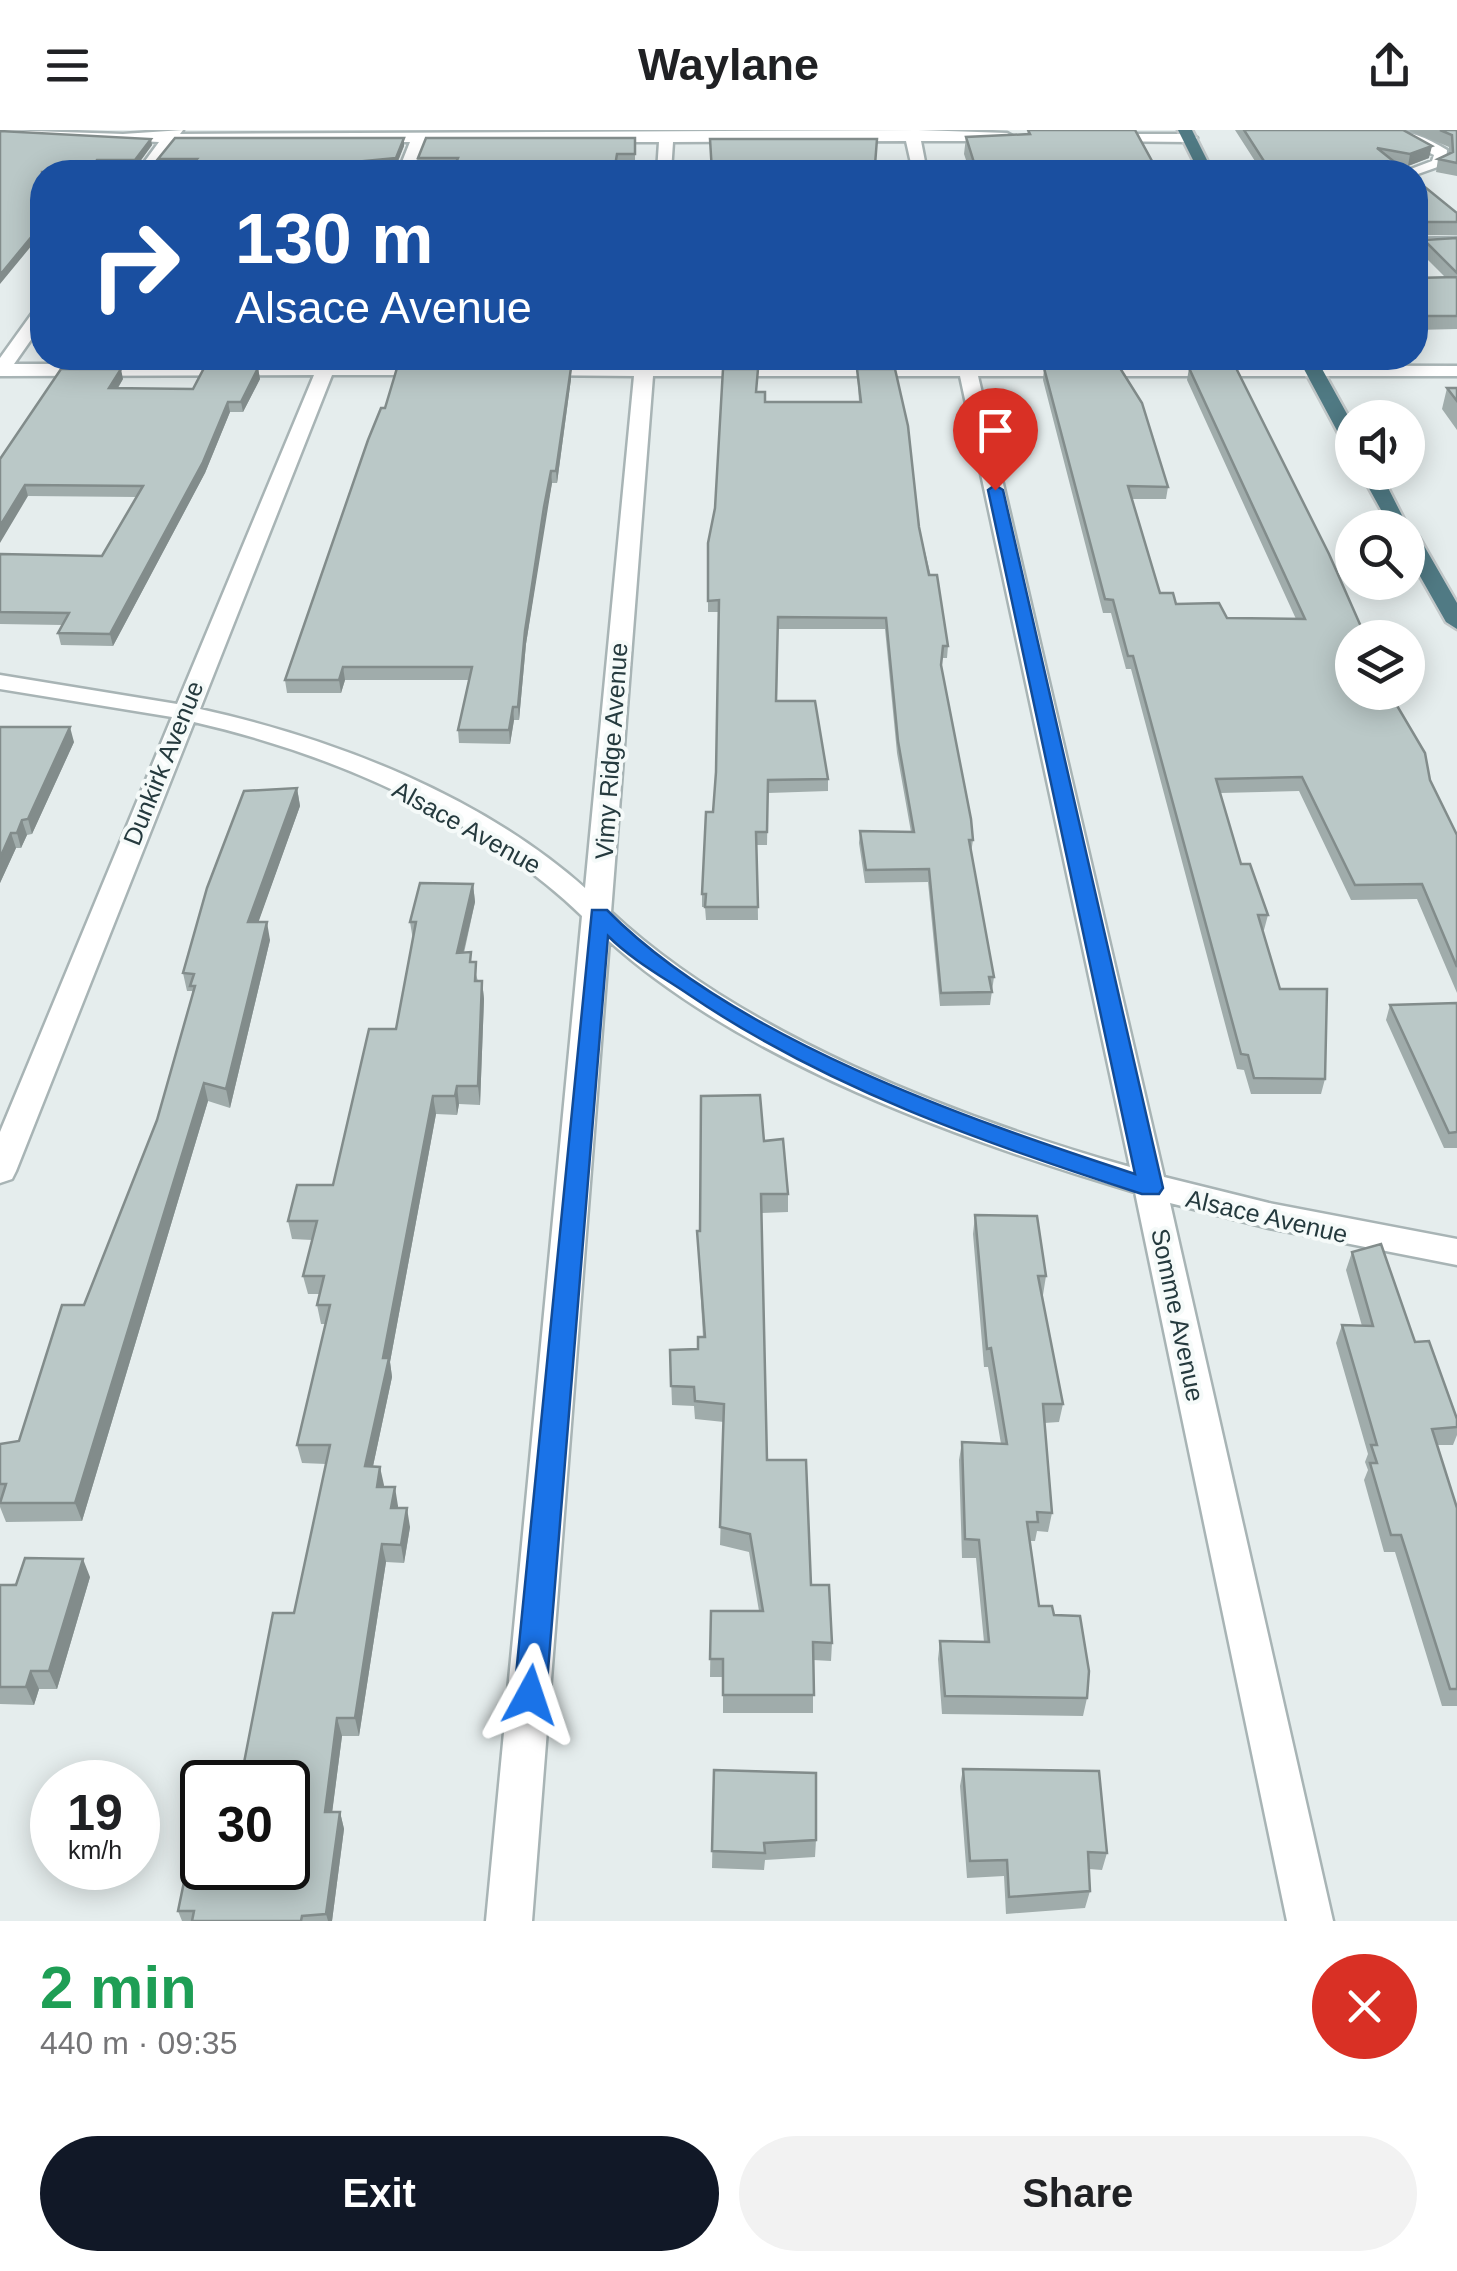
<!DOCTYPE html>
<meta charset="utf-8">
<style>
:root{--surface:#fff;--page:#f2f2f2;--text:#202124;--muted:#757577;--accent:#111827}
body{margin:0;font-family:Arial,sans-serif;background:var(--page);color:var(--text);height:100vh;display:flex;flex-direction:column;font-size:38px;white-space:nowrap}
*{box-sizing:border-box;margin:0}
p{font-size:32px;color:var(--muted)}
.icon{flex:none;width:55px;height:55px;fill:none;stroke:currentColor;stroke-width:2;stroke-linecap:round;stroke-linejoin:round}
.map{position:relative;height:1791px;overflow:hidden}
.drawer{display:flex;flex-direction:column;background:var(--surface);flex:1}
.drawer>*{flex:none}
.top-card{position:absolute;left:30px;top:30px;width:1398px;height:210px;border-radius:40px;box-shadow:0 5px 25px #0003;background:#1a4fa0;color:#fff;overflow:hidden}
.buttons{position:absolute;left:1335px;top:270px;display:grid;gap:20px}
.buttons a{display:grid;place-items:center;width:90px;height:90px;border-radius:50%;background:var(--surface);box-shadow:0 5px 25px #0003;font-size:50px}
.speed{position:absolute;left:30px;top:1630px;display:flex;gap:20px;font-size:50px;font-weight:700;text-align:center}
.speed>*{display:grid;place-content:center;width:130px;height:130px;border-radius:50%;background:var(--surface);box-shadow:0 5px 25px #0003;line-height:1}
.speed small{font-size:25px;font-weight:400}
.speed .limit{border:5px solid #111;border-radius:15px;background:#fff;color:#111}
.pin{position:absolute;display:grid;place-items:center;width:85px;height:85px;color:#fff;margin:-102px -42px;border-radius:50% 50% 50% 0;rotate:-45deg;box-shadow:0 0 10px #0007}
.pin .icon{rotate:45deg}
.me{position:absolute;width:110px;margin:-55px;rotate:5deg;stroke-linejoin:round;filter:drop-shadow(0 0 8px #0008)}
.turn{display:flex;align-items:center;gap:35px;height:210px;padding:0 40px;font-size:45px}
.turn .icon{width:130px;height:130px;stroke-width:2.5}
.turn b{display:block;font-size:70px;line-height:85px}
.round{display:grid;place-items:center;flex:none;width:105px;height:105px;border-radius:52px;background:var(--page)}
.head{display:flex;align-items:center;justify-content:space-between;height:170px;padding:0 40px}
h1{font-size:60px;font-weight:700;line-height:75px;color:#1e9e55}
.button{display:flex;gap:20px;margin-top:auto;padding:20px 40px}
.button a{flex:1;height:115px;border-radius:60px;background:var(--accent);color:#fff;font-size:40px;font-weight:700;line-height:115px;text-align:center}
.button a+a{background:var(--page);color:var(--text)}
header{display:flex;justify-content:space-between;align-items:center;height:130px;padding:0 40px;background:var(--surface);font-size:45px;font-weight:700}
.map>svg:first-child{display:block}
</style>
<header><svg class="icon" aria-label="menu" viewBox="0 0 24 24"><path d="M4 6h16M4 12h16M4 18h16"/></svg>Waylane<svg class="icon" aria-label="share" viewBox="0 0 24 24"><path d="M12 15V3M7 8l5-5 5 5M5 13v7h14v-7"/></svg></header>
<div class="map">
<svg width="1457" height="1791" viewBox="0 0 1457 1791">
<rect width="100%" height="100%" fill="#e5eded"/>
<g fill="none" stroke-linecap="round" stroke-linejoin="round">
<defs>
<path id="minor" d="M0 0 123 4 183 0 180 4 918 0 1007 3 1014 7 1007 11H921L927 42H913L906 11 673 12 671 42H657L659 12H424L412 42H398L410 12H174L151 42H137L159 12 0 4Z
M1384 0C1409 0 1426 7 1447 20L1446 34 1415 45 1403 42 1432 31 1434 25Z
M1098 4H1190L1197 8 1190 12 1093 11Z
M1457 108V118L1415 119V109Z
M42 177V194L14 234H318L321 228H339L336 234 440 236 443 240 434 245H332L200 579C335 609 480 665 585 758L634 246 530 245 521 240 524 236 635 235 636 228H654V235H958L956 228H974L976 235 1457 236V246H978L1164 1047 1269 1073 1457 1109V1135L1269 1098 1170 1073 1333 1791H1287L1135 1062C962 1011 744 932 609 811L532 1791H486L582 786C479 687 333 624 194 592L16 1041 12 1049 0 1053V1002L172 587 0 559V545L177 574 314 245 0 246V228L36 178ZM653 246H960L1130 1037C958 988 742 905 611 782Z"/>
<path id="trunk" d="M1178 0H1192L1213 42H1199Z
M1298 228H1316L1352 293V316L1342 310Z
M1360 342H1380L1410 401 1419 407 1457 473V499L1446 492 1408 425V398H1391Z"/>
</defs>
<use href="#minor" stroke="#a8b4b5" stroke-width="5"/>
<use href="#trunk" stroke="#c2c8c9" stroke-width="5"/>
<use href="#minor" fill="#fff" fill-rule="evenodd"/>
<use href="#trunk" fill="#507a84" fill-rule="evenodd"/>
</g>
<path fill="#a0acab" d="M1020 0H1135L1158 42H970L964 24 966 7 1027 5 1028 0Z
M1235 0H1403L1429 28 1408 36 1397 34 1407 42H1262Z
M1408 0H1457V46L1436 42 1438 29 1449 24V17Z
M0 1 152 15 136 37H99Z
M404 8V16L396 36 356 40 354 42H186L191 37H160L158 29Z
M635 8V32L418 36V28Z
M1415 49 1457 84V105H1415Z
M1457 108V199L1415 200V148L1445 147 1421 123 1424 110Z
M75 228H136L134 230H75Z
M217 228H270L269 230H217Z
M404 228H573V230H404Z
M724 228H760L759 231 724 230Z
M854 228H892V231H855Z
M1035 228H1107V232L1037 231Z
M1177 228H1225L1224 232H1179Z
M258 238 260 249 243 282H230L205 343 113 516 61 515 58 503 62 495 0 494V424L102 426 137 367 28 366 0 329 123 249 118 258 193 259Z
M571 238V249L557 353H552L545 389 526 514 519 590H514L510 614 459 613 458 600 469 550H345L341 563H287L285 550 385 278Z
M1044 238 1168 357 1166 369H1132L1160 463 1176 474 1227 488 1296 489 1187 250 1189 238 1352 508 1430 650 1457 705V863L1417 769 1351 770 1299 661 1220 663 1241 734 1268 785 1264 800H1263L1280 859 1325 949 1321 964H1251L1244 940 1237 939 1131 539H1126L1111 483H1103L1043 250Z
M857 239 919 397 948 516 947 528H942L941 535 973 710 971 723 994 847 990 875 940 876 928 752 865 753 859 713 860 701 911 702 897 623 885 499H778L777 571 828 649V661L768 663 767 715H757L758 790H706L705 777H702V764L713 682 716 642 718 482H708V413L757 262 765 272H859Z
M1447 258H1457V300L1442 279Z
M0 597 74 612 32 704 27 705 21 718H16L0 753Z
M297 658 300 676 258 792 270 810 230 978 208 971 82 1391 6 1392 0 1377V1314L19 1311 84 1175 157 990 192 865V861H187L183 843Z
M473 754 475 772 464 823 472 832 478 851H482L484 869 480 975 459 974 457 985 436 984 390 1232 392 1247 373 1336 384 1357 398 1376V1378L410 1397 404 1433 386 1432 359 1606H342L332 1682H340L344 1699 332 1791H182L178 1781 202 1738 242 1643 294 1483 326 1334 302 1333 297 1315 326 1194H321L317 1175 320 1164H308L303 1146 312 1110 292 1109 288 1091 333 1055 396 899 413 810 410 792Z
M1457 873V1018H1444L1386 890 1390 875Z
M764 1011 788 1064V1082L761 1083 767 1330 832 1513 831 1531 813 1530V1583H723V1547H710L711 1481H759L749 1422 720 1415 724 1292 695 1289 694 1276 672 1275 670 1220 698 1219 703 1207 697 1101H700Z
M975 1085 1046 1146 1043 1165H1041L1063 1274 1059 1292 1044 1293 1052 1383 1048 1402 1037 1401 1035 1411H1030L1039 1476 1054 1485 1087 1568 1083 1586 942 1584 938 1529 940 1511 984 1512 976 1428H962L959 1330 962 1312 1001 1314 988 1237H984L973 1104Z
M1352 1122 1415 1212 1457 1289V1305L1453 1315H1437L1457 1378V1576H1442L1395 1422H1384L1364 1350 1368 1340 1365 1332 1368 1324 1336 1213 1342 1195 1362 1196 1346 1140Z
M90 1447 57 1559H39L34 1575 0 1574V1455Z
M963 1639 1107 1723 1102 1740 1089 1739 1090 1761 1085 1778 1006 1784 1004 1746 967 1748 960 1656Z
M714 1640 816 1710 815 1727 765 1730 764 1740 712 1738Z"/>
<path fill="#828c8b" d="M404 8V16L396 36 356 40 354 42H350L355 32Z
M151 9 152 15 136 37 135 30Z
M1432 16 1429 28 1408 36 1410 24Z
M97 30 99 37 94 42H87Z
M42 94V103L0 154V145Z
M258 238 260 249 243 282 241 272Z
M571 238V249L557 353 556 341Z
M121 239 123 249 111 269 109 258Z
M228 272 230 282 205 343 113 516 110 504Z
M551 341 552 353 526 514 519 590 518 577 525 501Z
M25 355 28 366 0 413V396Z
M343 537 345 550 341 563 339 550Z
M513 577 514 590 510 614 509 600Z
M70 597 74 612 32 704 28 689Z
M297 658 300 676 252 810 248 792Z
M22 690 27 705 21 718 17 703Z
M11 703 16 718 0 753V728Z
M473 754 475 772 459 841 457 823Z
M267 792 270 810 230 978 226 959Z
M482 851 484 869 480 975 478 956Z
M204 953 208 971 82 1391 75 1373Z
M457 956 459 974 457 985 455 966Z
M433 966 436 984 390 1232 392 1247 369 1355 365 1336 383 1228Z
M380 1337 384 1355 381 1375 377 1357Z
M395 1357 398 1376 394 1396 391 1378Z
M407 1378 410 1397 404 1433 401 1415Z
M382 1414 386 1432 359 1606 355 1588Z
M83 1429 90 1447 57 1559 49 1541Z
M31 1541 39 1559 34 1575 26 1557Z
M337 1588 342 1606 330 1699 325 1682Z
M340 1682 344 1699 332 1791H328L326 1784Z"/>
<path fill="#bac8c7" stroke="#828c8b" stroke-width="2.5" d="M1028 0H1135L1158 42H977L966 7 1030 4Z
M1244 0H1403L1432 16 1410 24 1377 18 1407 42H1271Z
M1440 0H1457V33L1438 29 1453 22 1452 5Z
M0 1 151 9 135 30H97L87 42H42V94L0 145Z
M175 8H404L396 28 355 32 350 42H186L197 29H158Z
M426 8H635V24H617L614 42H452L458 28H418Z
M710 9H877L875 35 876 42H712Z
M1415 49 1457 83V92H1418L1415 98Z
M1457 108V143L1424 110Z
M1457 147V186H1415V148Z
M204 238H258L241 272H228L203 332 110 504 58 503 69 483 0 482V424L102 426 143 356 25 355 0 396V329L61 239H121L109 258 193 259Z
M397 238H571L556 341H551L544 377 525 501 518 577H513L509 600H458L472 537H343L339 550H285L368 310 381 278H385Z
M1044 238H1120L1142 273 1168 357 1128 356 1160 463H1173L1176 474 1219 473 1227 488 1305 489 1189 238H1236L1329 424 1366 508H1352V562H1389L1425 623 1430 650 1457 705V837L1422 754 1355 755 1302 647 1216 649 1241 734H1250L1268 785H1258L1280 859H1327L1325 949 1254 948 1248 925 1241 924 1133 526H1128L1113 470 1105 469Z
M723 239H758L756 262H765V272H861L857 239H895L908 296 919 397 929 445H937L948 516H943L941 535 971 689 973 710H969L994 847H989L992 862 941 863 929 739 866 740 860 701 914 702 898 611 886 488 778 487 776 571H815L828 649 768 650 767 702H756L758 777H705L706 764H702L706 682H713L716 642 719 470 708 471V413L715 378Z
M1447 258H1457V271Z
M0 597H70L28 689 22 690 17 703H11L0 728Z
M297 658 248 792H267L226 959 204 953 75 1373H0L6 1354H0V1314L19 1311 62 1175H84L157 990 195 856H190L194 844 183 843 207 758 244 661Z
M420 753 473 754 457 823 471 822 470 832H476L475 851H482L478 956H457L455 966H433L383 1228H389L365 1336 380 1337 377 1357H395L391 1378H407L401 1415 382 1414 355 1588H337L325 1682H340L326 1784 302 1786 301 1791H192L194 1781H178L198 1684H202V1738H288V1652H223L225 1644 242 1643 273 1483H294L330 1315H297L330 1175H317L324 1146H303L317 1091H288L297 1055H333L369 899H396L416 792H410Z
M1457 873V1002L1449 1003 1390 875Z
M760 965 764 1011 783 1009 788 1064H761L767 1330H806L811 1455H829L832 1513 813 1512 814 1565H723V1529H710L711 1481H763L750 1404 720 1397 724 1274 695 1271 694 1257 671 1256 670 1220 698 1219V1207H705L697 1101H700L701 966Z
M975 1085 1037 1086 1046 1146H1038L1063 1274H1043L1052 1383 1037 1382 1038 1392H1027L1039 1476H1052L1054 1485 1080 1486 1089 1541 1087 1568 945 1566 940 1511 989 1512 979 1410 965 1409 962 1312 1007 1314 991 1218 987 1219Z
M1381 1114 1415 1212 1429 1211 1457 1289V1297L1432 1299 1457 1378V1559H1450L1401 1405H1391L1370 1333H1377L1371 1315H1377L1342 1195 1373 1196 1352 1122Z
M25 1428 83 1429 49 1541H31L26 1557H0V1455H16Z
M963 1639 1099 1641 1107 1723 1088 1722 1090 1761 1009 1767 1007 1730 970 1731Z
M714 1640 816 1643V1710L764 1713 765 1723 712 1721Z"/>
<path fill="#1a73e8" stroke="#114b97" stroke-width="2.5" d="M995 355 1003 360 1163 1058 1159 1064H1142C984 1013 826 958 688 864 661 846 631 829 608 806L546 1565 542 1575 530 1579 519 1575 514 1565 592 780H607C733 908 966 989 1135 1044L988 360Z"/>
<g text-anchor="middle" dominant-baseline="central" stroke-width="8" stroke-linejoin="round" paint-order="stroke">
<g font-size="25" fill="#253a3e" stroke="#f5faf9">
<text transform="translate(611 621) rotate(-86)">Vimy Ridge Avenue</text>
<text transform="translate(163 633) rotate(-68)">Dunkirk Avenue</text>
<text transform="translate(467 697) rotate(29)">Alsace Avenue</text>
<text transform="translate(1267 1086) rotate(13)">Alsace Avenue</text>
<text transform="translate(1178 1185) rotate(78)">Somme Avenue</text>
</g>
</g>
</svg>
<div class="buttons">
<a><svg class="icon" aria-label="sound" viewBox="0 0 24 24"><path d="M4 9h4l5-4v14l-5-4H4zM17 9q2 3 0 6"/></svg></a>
<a><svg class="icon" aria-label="search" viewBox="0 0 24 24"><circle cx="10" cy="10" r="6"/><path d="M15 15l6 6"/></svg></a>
<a><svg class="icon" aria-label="layers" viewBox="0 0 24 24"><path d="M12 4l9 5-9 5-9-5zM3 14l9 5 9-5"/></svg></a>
</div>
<div class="speed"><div>19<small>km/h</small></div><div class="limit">30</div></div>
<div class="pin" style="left:995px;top:360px;background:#d93025"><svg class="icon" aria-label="arrive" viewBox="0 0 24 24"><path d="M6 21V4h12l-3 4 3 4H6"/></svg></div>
<svg class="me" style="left:530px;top:1565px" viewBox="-20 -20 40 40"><path d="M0-17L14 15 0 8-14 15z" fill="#1a73e8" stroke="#fff" stroke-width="4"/></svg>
<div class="top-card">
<div class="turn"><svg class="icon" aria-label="right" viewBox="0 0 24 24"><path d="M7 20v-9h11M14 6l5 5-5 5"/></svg><div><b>130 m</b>Alsace Avenue</div></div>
</div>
</div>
<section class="drawer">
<div class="head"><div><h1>2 min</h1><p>440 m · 09:35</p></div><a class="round" style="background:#d93025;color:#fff"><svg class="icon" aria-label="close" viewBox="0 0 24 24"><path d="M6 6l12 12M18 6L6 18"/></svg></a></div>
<div class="button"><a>Exit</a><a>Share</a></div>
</section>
